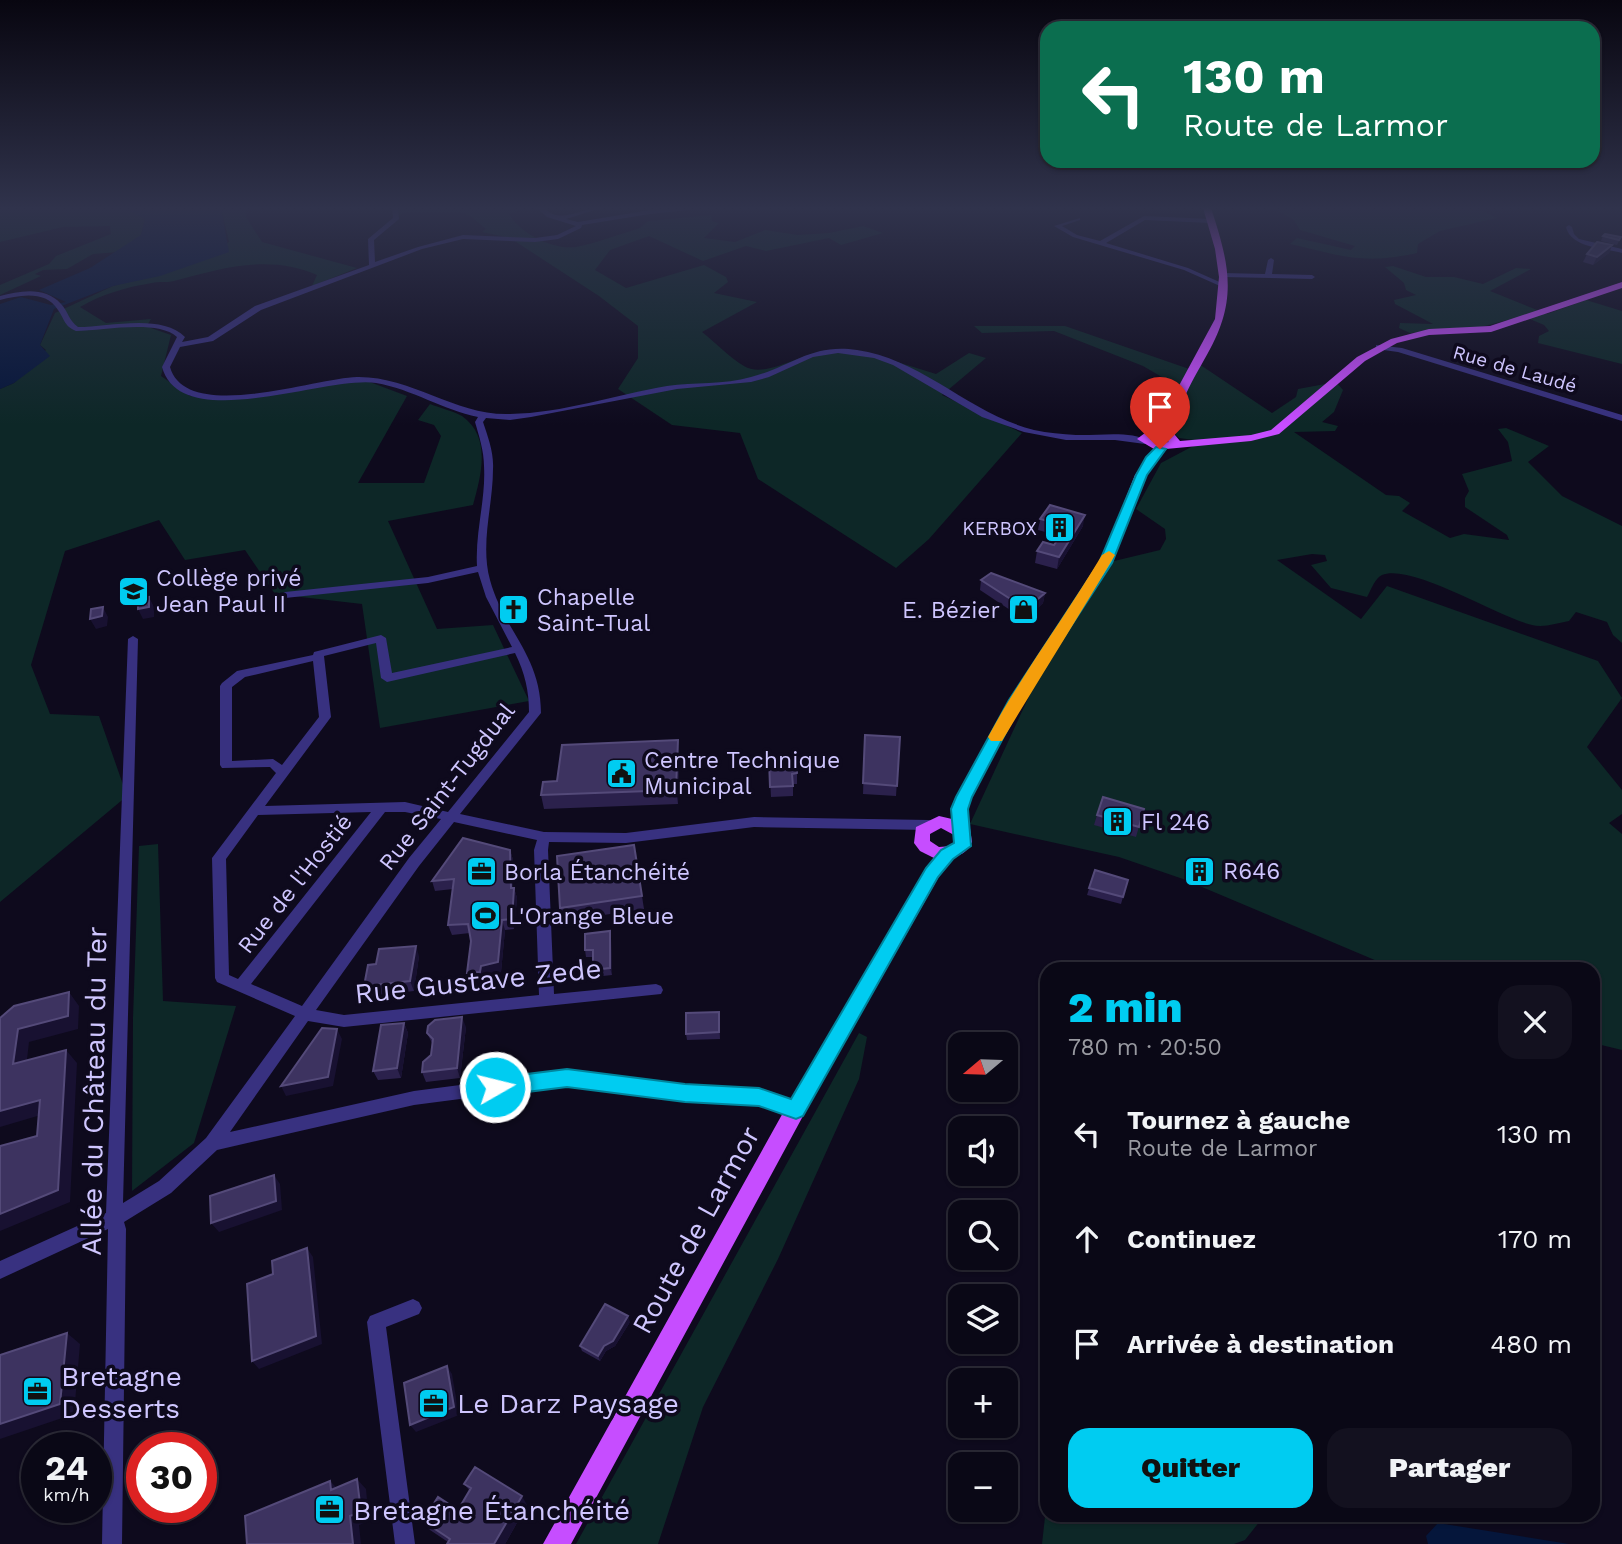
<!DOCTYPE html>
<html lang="fr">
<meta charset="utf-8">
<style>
:root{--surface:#0a0816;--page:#13111f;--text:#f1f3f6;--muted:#999aa1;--line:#2a2935;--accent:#00ccf1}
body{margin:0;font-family:"Work Sans",sans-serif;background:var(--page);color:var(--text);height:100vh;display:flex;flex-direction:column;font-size:26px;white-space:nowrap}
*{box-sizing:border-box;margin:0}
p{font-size:23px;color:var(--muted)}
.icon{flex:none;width:38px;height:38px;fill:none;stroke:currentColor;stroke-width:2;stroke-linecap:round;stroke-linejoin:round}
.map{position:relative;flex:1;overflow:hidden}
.side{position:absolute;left:1040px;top:962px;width:560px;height:560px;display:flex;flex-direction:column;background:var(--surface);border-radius:21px;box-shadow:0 2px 5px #0004,0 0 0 2px var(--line)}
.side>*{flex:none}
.top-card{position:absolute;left:1040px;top:21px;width:560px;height:147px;border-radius:21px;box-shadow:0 2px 5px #0004,0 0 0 2px var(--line);background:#0b6e4f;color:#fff;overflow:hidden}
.needle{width:46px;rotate:251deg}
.tools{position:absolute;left:948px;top:1032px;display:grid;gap:14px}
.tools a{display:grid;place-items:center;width:70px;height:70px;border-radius:14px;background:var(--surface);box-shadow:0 2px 5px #0004,0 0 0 2px var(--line);font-size:35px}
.speed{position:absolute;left:21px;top:1432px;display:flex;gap:14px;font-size:35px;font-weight:700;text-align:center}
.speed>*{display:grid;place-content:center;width:91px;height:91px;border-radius:50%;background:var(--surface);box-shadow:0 2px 5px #0004,0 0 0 2px var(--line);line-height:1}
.speed small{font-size:18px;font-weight:400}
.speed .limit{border:10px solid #d22;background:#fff;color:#111}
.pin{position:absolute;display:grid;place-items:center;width:60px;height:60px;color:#fff;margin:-72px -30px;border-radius:50% 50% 50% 0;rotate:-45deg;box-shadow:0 0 7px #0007}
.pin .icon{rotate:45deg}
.me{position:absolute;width:77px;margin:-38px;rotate:82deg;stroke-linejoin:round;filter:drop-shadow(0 0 5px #0008)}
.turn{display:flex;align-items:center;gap:24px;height:147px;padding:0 28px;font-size:32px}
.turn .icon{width:91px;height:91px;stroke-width:2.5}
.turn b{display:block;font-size:49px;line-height:60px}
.round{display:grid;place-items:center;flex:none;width:74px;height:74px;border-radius:21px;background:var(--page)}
.summary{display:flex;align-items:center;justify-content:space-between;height:119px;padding:0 28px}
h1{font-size:42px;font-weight:800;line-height:52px;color:var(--accent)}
.action{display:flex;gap:14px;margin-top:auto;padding:14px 28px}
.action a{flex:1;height:80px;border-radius:21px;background:var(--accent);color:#111;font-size:28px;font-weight:800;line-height:80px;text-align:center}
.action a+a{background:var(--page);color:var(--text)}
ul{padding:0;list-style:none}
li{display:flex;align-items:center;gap:21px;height:105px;padding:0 28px}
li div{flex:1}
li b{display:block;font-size:26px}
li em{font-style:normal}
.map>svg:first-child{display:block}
</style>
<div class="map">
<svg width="1622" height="1544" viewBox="0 0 1622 1544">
<rect width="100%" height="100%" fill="#0e0a1d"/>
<path fill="#0d2727" d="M0 208H124L145 219 141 235 119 252 93 254 67 269 43 270 35 274 41 276 0 295V285L49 264 56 256 111 234 110 226 63 227 0 242Z
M221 208H247L246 217 262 242 357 268 312 286 317 275C269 254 222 268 174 281 166 283 159 281 152 283 127 287 102 294 80 307L106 323 151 319 148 324 151 328 171 335 161 376 190 396 232 399 341 382 367 381 407 396 358 483H424L441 436 434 425 418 420 430 404C440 408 453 411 462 416 492 437 481 476 473 505L388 521 437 629 493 625 529 701 380 728 362 604 275 594 245 550 185 560 159 520 65 551 31 665 50 714 99 716 127 796 0 902V389L14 383 46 350 40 345 55 313 113 286 179 268 229 242Z
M395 208H525L509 214C521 234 553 250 576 247 597 243 620 234 640 228L648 221 711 215 712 221 719 223 704 238 735 242 765 230 798 235 829 233 863 226 883 233 841 245 829 238 766 251 746 246 703 261 649 236 610 250 595 270 626 288 704 265 726 277 728 282 714 293 757 302 702 332C716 343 729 357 744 366 766 380 805 350 831 350 867 350 902 364 936 374L969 353 986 358 942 395 1022 433 929 539 896 568 758 479 740 433 672 425 618 389 638 358V326L599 296 510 238 482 232 486 229 469 215 461 212H407L398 215Z
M1273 208H1457L1483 211 1497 218 1440 231 1418 244 1417 253C1362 265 1343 256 1290 244L1297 238 1351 250 1355 246 1300 230 1294 220Z
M1393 266 1426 277H1454L1483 284 1516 268 1531 269 1490 291 1547 314 1586 300 1622 311V364L1538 343 1539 336 1549 331 1544 325 1523 316 1477 328 1410 333 1399 328 1400 323 1433 324 1395 304 1394 300 1416 295 1406 290 1404 283 1385 267Z
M974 326H1065L1195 371 1199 364 1272 413 1296 397 1298 389 1336 382 1343 390 1334 412 1322 422 1338 426 1335 431 1294 432 1386 495 1399 496 1410 503 1402 511 1450 538 1464 534 1509 540 1507 535 1465 507V498L1469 491 1462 474 1512 461 1508 442 1498 429 1506 428 1549 446 1528 462 1562 496 1622 526V643L1613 635 1607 622 1576 612 1569 621C1557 623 1544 628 1532 625 1498 617 1412 563 1382 575 1375 578 1371 590 1367 597L1331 588 1311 565 1327 561 1325 555 1312 554 1277 560 1361 619 1387 586 1598 661 1622 698 1587 747 1622 790V814L1609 823 1622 834V1050L1593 1043 1592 970 1396 969 1183 879 1119 857 970 824 1051 649 1106 563 1160 550 1166 539 1165 529 1136 509 1161 463 1197 444 1194 440 1179 438 1174 433 1184 390 1143 366 1054 331 982 333Z
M158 844 163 1001 236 1006 194 1143 132 1191 133 1018 139 846Z
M859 1033 867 1037 859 1079 778 1259 703 1407 658 1544H576Z
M1046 1508V1516H1264L1245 1540 1234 1544H1042Z"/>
<path fill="#05163b" d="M124 208H221L229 252 160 276 113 286 54 309 40 345 50 356 14 383 0 389V304L21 297 51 305 66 302 39 290 90 268 141 235 145 219Z
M1438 1523 1569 1544H1428L1426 1536Z"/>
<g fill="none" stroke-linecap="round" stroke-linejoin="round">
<path fill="#383180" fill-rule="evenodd" d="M392 208H398L399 219 374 240 375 262 418 247 463 235 535 238 557 235 576 226 547 217 537 208H544C562 225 578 208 601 208L566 219 578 222 650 210 698 209 650 214 582 225 581 228 558 239 535 242 463 239 422 249 261 310 213 341 180 347 170 367C186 424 315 378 357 377 411 376 456 416 510 414 563 413 615 395 667 386 694 382 724 385 751 377 791 367 811 343 857 350 922 359 970 414 1034 430 1048 433 1062 434 1076 435 1098 436 1130 430 1149 441L1145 444 1115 440H1066L1024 432 982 417 893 365 874 358 838 353 813 357 769 377 751 382 677 389 531 417 510 420 486 418 483 422C488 437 494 453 493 469 493 506 480 543 490 580 504 631 541 655 541 713L460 814 544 832 626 833 754 817 929 820 934 822 935 825 934 828 929 830 754 827 626 843 549 842 548 850 554 994 656 984 661 986 663 990 661 994 344 1027 308 1021 230 1132 414 1091 567 1071 685 1086 759 1090 802 1104 804 1109 802 1114 796 1116 759 1104 685 1100 567 1085 414 1105 217 1150 171 1193 124 1222 126 1229 122 1544H102L108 1229 0 1279V1261L106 1213 128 639 133 636 138 639 123 1203 159 1181 206 1138 295 1016 217 982 215 978 212 858 276 773 270 767 222 768 220 765V686L222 683 237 671 313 655 314 652 381 635 386 638 392 673 512 647 486 597 478 572 428 583 285 598 280 595 285 592 428 577 477 566C475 532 486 499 484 466 484 451 479 436 475 422L478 417C443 410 412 389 376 383 327 375 181 436 162 367L177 337C157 319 102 331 76 331 64 326 65 320 58 310 46 290 20 295 0 300V296C20 291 45 286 61 304 68 311 69 321 78 327 108 327 162 313 185 337L182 342 208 337 255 306 369 265 368 239 393 218ZM376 643 381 678 387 682 515 653C525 673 529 691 529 712L448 812 405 802 265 806 331 717 324 656ZM313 661 319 717 282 765 273 759 232 761V687L245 677ZM371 812 238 979 229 975 226 859 258 815ZM385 812H405L441 819 409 858 302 1006 251 984ZM454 822 537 840 534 850 539 995 344 1015 316 1010 419 866Z
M1144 216 1211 219 1214 221 1211 223 1145 220 1106 243 1188 268 1224 284V286H1220L1184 270 1073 237 1054 226 1080 218V220L1062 226 1077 235 1100 241Z
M1569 225 1572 227 1574 234 1579 239 1622 249V253C1604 248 1571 248 1566 227Z
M1271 258 1274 260 1272 274 1312 275 1315 277 1312 279 1223 277 1220 275 1223 273 1265 274 1268 260Z
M1376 345 1402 348 1622 415V421L1398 352 1376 349Z
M413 1299 419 1302 422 1308 419 1314 386 1327 415 1544H395L367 1322 370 1316Z"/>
<path fill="#c64dff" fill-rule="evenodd" d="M1203 208H1211C1231 269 1238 303 1204 360 1190 385 1177 407 1175 435L1180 441 1251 435 1271 430 1357 357 1391 339 1429 329 1490 326 1622 282V288L1491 332 1429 335 1397 343 1365 361 1279 434 1251 441 1166 449 1147 475 1112 563 1023 700 972 797 967 809 972 842C967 852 963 853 954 858 948 862 943 872 938 878L803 1116 571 1544H543L789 1102 934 858 920 851 914 843 916 827 939 816 952 819 951 809 956 797 1009 700 1100 563 1135 475 1154 449 1137 439 1166 417 1175 393 1215 319 1219 277 1215 249ZM1155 435 1169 442 1159 443 1150 439ZM941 828 954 835 955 841 952 846 939 847 930 841V834Z"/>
</g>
<path fill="#2b214c" d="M1603 236 1621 237 1617 245 1601 241Z
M1612 245 1609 253 1593 265 1583 262 1587 254Z
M1040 519 1083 526 1057 569 1035 563 1037 551 1054 545 1060 536 1038 530Z
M981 580 1045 593 1043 603 1025 620 980 590Z
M518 601 519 615 509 616 508 613Z
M865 735 900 737 896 796 863 794Z
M679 754 678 804 544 809 541 795 557 781Z
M769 759 797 773V784H793V796L771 797Z
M1144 809 1136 837 1094 825 1097 815Z
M634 845 644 909 563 921 560 908Z
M510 850 513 860V888H514L517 898 514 929 505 930 501 972 484 976V981L471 982 467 973 471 941 470 933 452 935 448 925 453 889 435 891 432 881Z
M1195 860 1211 866 1206 879 1190 873Z
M1095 870 1128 880 1121 904 1087 895Z
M610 931 611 938 612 975 594 977 593 970V957H586L585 950Z
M419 956 414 991 368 996 364 986 376 964Z
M719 1012 720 1039 687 1040 686 1034Z
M404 1023 408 1033 401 1078 378 1080 373 1071Z
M466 1027 460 1078 426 1082 422 1072 431 1055 433 1045 427 1033Z
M630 1322 615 1346 606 1351 600 1361 582 1351 580 1346Z
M464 1484 527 1505 505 1544H447L448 1542 430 1530 423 1521 458 1510 470 1491Z"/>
<path fill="#181131" d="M1612 245 1609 253 1593 265 1597 257Z
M1085 515 1083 526 1057 569 1059 557Z
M1045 593 1043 603 1025 620 1026 609Z
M149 597 154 607V617L143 619 138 609Z
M103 607 108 617 107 626 96 629 90 619Z
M678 740 679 754 678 804 676 790Z
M510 850 513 860V898L514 888 517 898 514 929 512 919Z
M502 920 505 930 501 972 484 976V981L480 972 481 966Z
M610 931 611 938 612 975 610 968Z
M416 946 419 956 414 991 410 981Z
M69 992 79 1006 78 1029 29 1042 25 1077 13 1064 18 1029Z
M462 1017 466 1027 460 1078 457 1068Z
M404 1023 408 1033 401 1078 397 1068Z
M337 1029 342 1039 333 1086 286 1096 281 1086Z
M66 1050 77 1063 70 1202 0 1231V1214L58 1190Z
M40 1100 51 1112 0 1127V1111Z
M274 1175 280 1184 282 1210 219 1232 211 1223Z
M307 1248 313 1257 322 1344 259 1369 252 1361Z
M628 1316 630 1322 615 1346 606 1351 600 1361 598 1356 604 1346Z
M67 1333 80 1344 74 1414 0 1439V1424Z
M447 1366 452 1374 459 1415 416 1432 410 1425Z
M357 1479 366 1489 369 1521 359 1525 361 1544H353L350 1516Z
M330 1481 339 1490H331Z
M522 1496 527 1505 505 1544H494Z"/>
<path fill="#3d3360" stroke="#544a79" stroke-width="2" d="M1605 234 1621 237 1619 240 1603 236Z
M1597 242 1612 245 1597 257 1587 254Z
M1050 505 1085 515 1059 557 1037 551 1043 542 1054 545 1067 526 1040 519Z
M991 573 1045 593 1026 609 981 580Z
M149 597V607L138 609V599Z
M518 601V612L508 613V602Z
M103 607 102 616 90 619 91 609Z
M865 735 900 737 897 786 863 783Z
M678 740 676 790 541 795 543 782 557 781 562 745Z
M796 758 797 773 792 774 793 786 770 787 769 759Z
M1103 797 1144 809 1139 827 1097 815Z
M463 838 510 850 511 888H514L512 919 502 920 498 962 481 966 480 972 467 973 471 941 468 924 448 925 454 879 432 881Z
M634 845 642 896 560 908 557 856Z
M1195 860 1211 866 1207 875 1191 869Z
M1095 870 1128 880 1123 897 1089 888Z
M610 931V968L593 970V950H585V934Z
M416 946 410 981 364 986 368 965 376 964 379 949Z
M69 992 68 1016 18 1029 13 1064 66 1050 58 1190 0 1214V1146L37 1136 40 1100 0 1111V1018L14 1006Z
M719 1012V1032L686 1034V1013Z
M462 1017 457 1068 422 1072 423 1062 431 1055 433 1039 427 1033 428 1026 435 1020Z
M404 1023 397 1068 373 1071 381 1025Z
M322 1028 337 1029 328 1077 281 1086Z
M274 1175 276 1201 211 1223 210 1196Z
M307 1248 316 1336 252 1361 247 1284 273 1274 272 1261Z
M605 1304 628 1316 613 1341 604 1346 598 1356 580 1346Z
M67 1333 60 1404 0 1424V1355Z
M447 1366 454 1407 410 1425 404 1383Z
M475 1467 522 1496 494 1544H447L450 1539 423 1521 438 1497 458 1510 471 1488 464 1484Z
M357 1479 361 1512 350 1516 353 1544H247L245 1516 330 1481 331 1490Z"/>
<linearGradient id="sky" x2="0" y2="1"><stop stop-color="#080610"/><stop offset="0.49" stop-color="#30334c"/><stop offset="1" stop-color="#30334c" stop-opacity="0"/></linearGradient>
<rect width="1622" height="425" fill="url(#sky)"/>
<path fill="#00ccf1" stroke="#00859d" stroke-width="2" d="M1156 447 1166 449 1147 475 1112 563 1023 700 972 797 968 809 971 846 953 859 938 877 803 1116 796 1119 759 1106 685 1102 567 1087 495 1096 488 1094 485 1087 488 1081 495 1078 567 1069 685 1084 759 1088 791 1099 926 868 941 850 954 843 951 809 956 797 1009 700 1099 563 1136 475 1146 457Z"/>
<path fill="#f59e0b" d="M1109 551 1115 555C1078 618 1039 679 1002 741H991L988 737C1022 674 1065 617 1102 555Z"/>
<defs>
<symbol id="building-square" viewBox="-11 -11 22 22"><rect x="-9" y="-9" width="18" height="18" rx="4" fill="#00ccf1" stroke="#0e0a1d"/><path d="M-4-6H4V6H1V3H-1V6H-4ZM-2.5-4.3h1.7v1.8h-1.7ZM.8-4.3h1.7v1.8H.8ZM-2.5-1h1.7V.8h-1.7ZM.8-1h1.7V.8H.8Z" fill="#111"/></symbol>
<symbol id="school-square" viewBox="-11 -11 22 22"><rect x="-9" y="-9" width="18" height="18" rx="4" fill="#00ccf1" stroke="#0e0a1d"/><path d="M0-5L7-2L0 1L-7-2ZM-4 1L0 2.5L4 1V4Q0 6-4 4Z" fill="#111"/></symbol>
<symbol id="church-square" viewBox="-11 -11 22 22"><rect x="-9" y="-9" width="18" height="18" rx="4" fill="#00ccf1" stroke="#0e0a1d"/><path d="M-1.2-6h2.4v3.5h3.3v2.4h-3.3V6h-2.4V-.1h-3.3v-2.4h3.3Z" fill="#111"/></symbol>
<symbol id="shop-square" viewBox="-11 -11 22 22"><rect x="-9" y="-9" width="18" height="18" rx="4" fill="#00ccf1" stroke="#0e0a1d"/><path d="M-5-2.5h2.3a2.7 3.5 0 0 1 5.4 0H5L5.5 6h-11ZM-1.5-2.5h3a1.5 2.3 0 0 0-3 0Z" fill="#111"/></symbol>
<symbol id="civic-square" viewBox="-11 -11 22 22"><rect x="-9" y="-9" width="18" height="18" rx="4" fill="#00ccf1" stroke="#0e0a1d"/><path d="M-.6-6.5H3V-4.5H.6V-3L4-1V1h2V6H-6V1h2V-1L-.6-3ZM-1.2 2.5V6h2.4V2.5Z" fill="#111"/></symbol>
<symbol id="office-square" viewBox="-11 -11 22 22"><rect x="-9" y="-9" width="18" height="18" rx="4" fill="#00ccf1" stroke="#0e0a1d"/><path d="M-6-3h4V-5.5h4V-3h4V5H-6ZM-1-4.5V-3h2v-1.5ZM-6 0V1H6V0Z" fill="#111"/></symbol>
<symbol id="stadium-square" viewBox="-11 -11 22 22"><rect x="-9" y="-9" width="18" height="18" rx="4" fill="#00ccf1" stroke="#0e0a1d"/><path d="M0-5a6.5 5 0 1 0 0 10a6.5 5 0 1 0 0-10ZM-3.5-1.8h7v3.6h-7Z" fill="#111"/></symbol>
</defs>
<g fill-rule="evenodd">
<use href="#building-square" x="1042" y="510" width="35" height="35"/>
<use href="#school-square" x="116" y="574" width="35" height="35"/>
<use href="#church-square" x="496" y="592" width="35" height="35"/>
<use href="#shop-square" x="1006" y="592" width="35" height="35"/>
<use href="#civic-square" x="604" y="756" width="35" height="35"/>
<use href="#building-square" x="1100" y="804" width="35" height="35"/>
<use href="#building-square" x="1182" y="854" width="35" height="35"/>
<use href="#office-square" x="464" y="854" width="35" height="35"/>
<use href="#stadium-square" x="468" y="898" width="35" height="35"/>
<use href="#office-square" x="20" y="1374" width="35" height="35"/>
<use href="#office-square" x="416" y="1386" width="35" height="35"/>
<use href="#office-square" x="312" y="1492" width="35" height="35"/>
</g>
<g text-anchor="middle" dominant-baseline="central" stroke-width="7" stroke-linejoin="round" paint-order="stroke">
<g font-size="19" fill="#cfc6ff" stroke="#0e0a1d">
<text transform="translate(1515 369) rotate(16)">Rue de Laudé</text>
</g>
<g font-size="19" fill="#cfc6ff" stroke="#0e0a1d" text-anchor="end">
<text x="1037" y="528">KERBOX</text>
</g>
<g font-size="23" fill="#cfc6ff" stroke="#0e0a1d" text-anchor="start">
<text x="156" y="578">Collège privé<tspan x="156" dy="26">Jean Paul II</tspan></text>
<text x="537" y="597">Chapelle<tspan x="537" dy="26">Saint-Tual</tspan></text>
<text x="1000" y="610" text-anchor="end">E. Bézier</text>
<text x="644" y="760">Centre Technique<tspan x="644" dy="26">Municipal</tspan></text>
<text x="1141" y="822">Fl 246</text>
<text x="1223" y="871">R646</text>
<text x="504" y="872">Borla Étanchéité</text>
<text x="508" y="916">L'Orange Bleue</text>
</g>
<g font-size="23" fill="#cfc6ff" stroke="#0e0a1d">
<text transform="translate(447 787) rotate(-52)">Rue Saint-Tugdual</text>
<text transform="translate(295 884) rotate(-52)">Rue de l'Hostié</text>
</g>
<g font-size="28" fill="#cfc6ff" stroke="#0e0a1d">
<text transform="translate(478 981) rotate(-6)">Rue Gustave Zede</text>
<text transform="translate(94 1091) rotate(-89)">Allée du Château du Ter</text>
<text transform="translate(696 1230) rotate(-61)">Route de Larmor</text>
</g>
<g font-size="28" fill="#cfc6ff" stroke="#0e0a1d" text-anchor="start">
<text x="61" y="1376">Bretagne<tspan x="61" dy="32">Desserts</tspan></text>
<text x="457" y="1403">Le Darz Paysage</text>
<text x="353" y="1510">Bretagne Étanchéité</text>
</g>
</g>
</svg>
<div class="tools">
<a><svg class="needle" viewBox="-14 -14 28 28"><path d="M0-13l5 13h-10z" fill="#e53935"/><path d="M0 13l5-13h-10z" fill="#999aa1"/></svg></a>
<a><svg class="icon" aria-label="sound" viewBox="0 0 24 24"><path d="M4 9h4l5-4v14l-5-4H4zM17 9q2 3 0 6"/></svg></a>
<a><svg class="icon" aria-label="search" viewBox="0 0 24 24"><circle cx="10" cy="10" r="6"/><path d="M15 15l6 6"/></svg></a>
<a><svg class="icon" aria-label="layers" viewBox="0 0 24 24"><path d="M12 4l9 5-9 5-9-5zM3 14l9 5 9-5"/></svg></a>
<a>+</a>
<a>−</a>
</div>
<div class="speed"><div>24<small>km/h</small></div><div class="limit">30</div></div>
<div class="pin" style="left:1160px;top:449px;background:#d93025"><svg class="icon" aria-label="arrive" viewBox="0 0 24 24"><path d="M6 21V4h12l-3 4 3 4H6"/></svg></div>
<svg class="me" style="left:495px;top:1087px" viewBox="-20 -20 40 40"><circle r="17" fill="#00ccf1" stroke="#fff" stroke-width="3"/><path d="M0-11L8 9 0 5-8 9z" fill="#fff"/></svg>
<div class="top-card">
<div class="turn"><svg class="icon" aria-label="left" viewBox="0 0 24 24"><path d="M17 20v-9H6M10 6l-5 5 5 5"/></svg><div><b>130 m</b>Route de Larmor</div></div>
</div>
<section class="side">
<div class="summary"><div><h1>2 min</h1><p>780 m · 20:50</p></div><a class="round"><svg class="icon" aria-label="close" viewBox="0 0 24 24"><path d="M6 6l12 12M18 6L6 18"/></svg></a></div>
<ul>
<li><svg class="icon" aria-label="left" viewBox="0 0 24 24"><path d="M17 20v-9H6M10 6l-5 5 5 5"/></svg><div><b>Tournez à gauche</b><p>Route de Larmor</p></div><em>130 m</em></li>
<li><svg class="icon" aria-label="ahead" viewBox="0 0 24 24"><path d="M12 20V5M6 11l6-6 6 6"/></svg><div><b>Continuez</b></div><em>170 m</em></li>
<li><svg class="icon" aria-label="arrive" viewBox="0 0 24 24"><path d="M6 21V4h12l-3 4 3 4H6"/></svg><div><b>Arrivée à destination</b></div><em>480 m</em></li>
</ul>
<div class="action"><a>Quitter</a><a>Partager</a></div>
</section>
</div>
